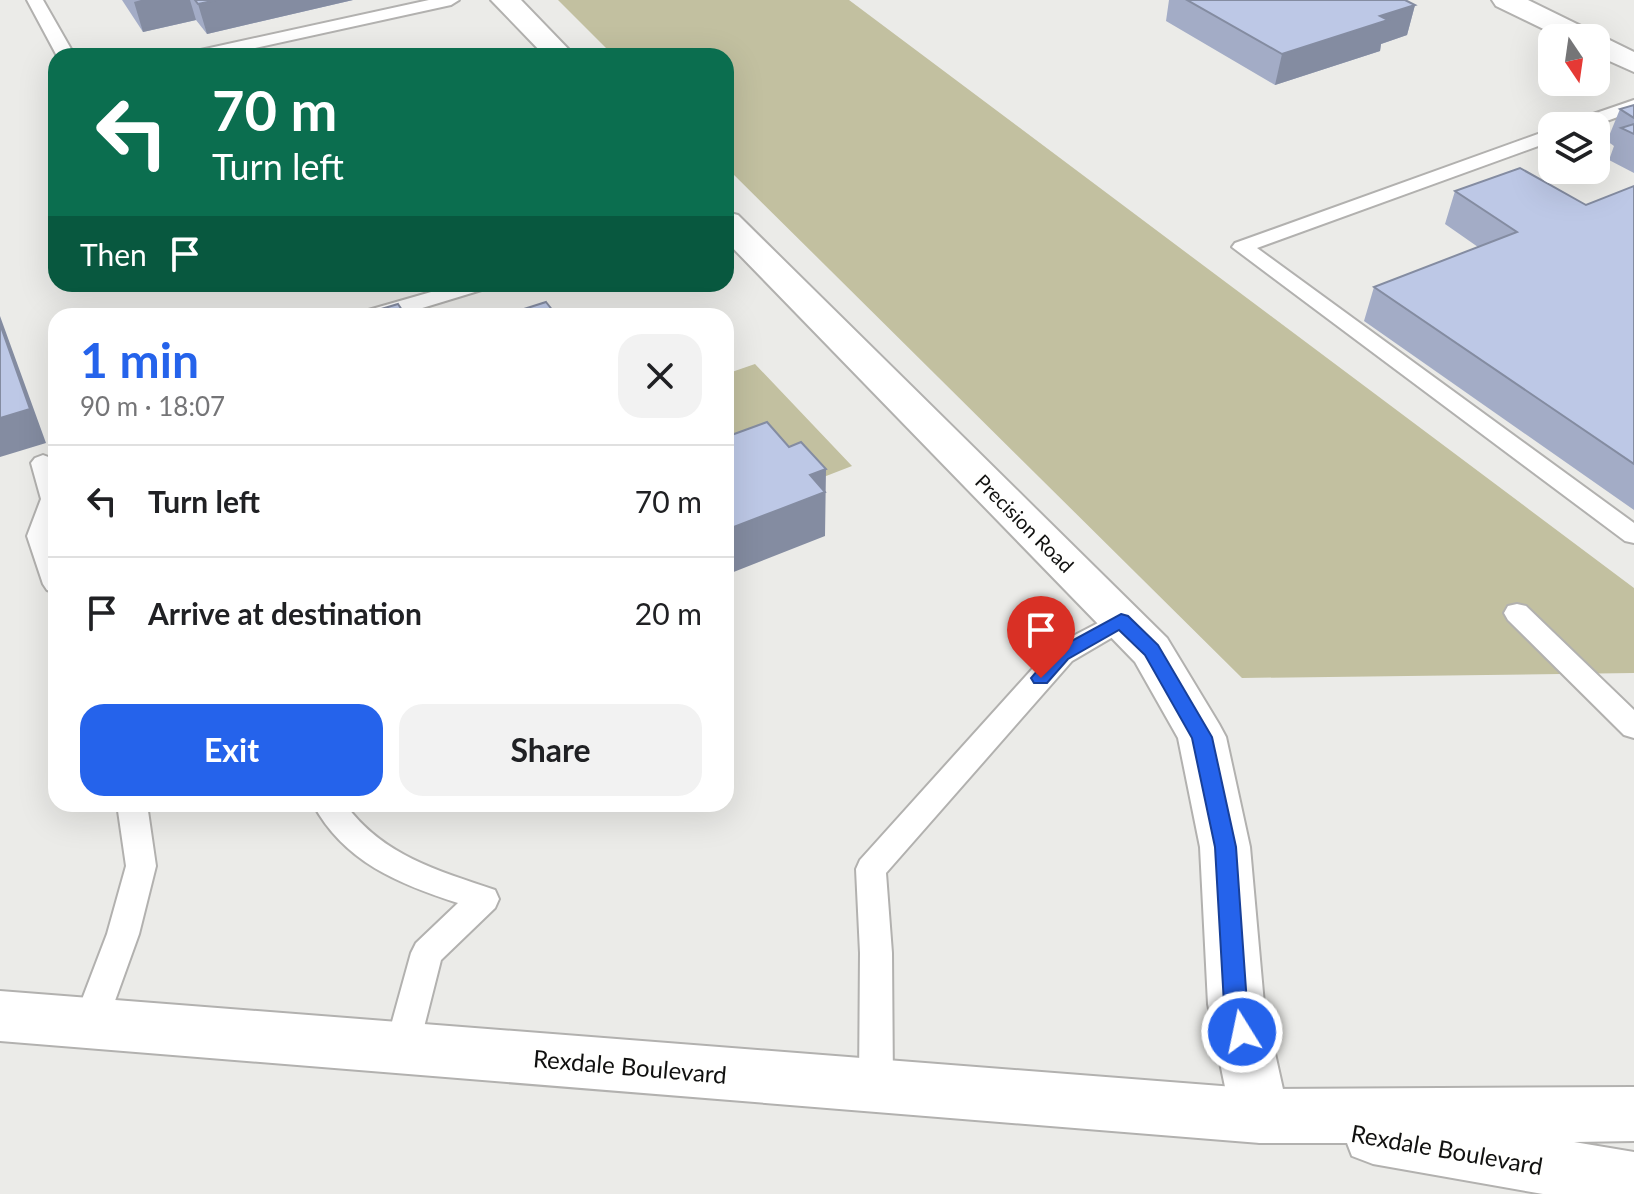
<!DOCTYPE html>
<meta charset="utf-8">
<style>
:root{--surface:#fff;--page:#f2f2f2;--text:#202124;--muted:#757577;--line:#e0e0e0;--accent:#2563eb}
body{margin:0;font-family:Lato,sans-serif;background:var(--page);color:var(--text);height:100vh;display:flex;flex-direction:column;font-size:30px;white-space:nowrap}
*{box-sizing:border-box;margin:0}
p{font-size:26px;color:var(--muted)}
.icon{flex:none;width:44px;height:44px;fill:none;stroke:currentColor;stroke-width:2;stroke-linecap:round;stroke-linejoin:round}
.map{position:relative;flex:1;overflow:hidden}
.panel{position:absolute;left:48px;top:308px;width:686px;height:504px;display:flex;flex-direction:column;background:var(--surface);border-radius:24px;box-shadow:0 8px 32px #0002}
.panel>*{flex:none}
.top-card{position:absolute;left:48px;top:48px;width:686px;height:244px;border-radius:24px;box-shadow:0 8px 32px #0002;background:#0b6e4f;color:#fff;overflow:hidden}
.needle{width:52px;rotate:167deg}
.controls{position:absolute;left:1538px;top:24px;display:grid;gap:16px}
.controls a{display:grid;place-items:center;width:72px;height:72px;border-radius:16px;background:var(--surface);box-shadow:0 8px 32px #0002;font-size:40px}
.pin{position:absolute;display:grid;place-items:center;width:68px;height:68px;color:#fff;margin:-82px -34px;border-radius:50% 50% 50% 0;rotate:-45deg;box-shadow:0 0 8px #0007}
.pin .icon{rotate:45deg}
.me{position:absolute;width:88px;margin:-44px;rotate:350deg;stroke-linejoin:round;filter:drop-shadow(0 0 6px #0008)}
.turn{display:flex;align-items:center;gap:28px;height:168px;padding:0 32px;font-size:36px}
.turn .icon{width:104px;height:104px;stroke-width:2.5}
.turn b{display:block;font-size:56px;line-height:68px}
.then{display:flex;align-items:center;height:76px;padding:0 32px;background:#0003;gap:16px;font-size:30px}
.round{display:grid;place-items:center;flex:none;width:84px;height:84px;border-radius:24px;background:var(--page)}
.summary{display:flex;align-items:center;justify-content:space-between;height:136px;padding:0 32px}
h1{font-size:48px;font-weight:700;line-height:60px;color:var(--accent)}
.cta{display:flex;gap:16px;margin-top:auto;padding:16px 32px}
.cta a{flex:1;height:92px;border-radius:24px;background:var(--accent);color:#fff;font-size:32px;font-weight:700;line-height:92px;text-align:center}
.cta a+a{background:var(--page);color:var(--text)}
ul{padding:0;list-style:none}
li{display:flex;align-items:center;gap:24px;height:112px;padding:0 32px;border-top:2px solid var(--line)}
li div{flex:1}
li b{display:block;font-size:30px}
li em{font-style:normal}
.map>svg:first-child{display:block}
</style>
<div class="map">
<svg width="1634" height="1194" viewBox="0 0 1634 1194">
<rect width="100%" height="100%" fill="#ebebe8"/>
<path fill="#c2c0a0" d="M558 0H849L1634 588V673L1242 678 726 167V56H614Z
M755 364 852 466 790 490 726 469V374Z"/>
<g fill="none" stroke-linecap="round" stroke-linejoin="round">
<defs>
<path id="lane" d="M27 0H43L75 56H57Z
M429 0H459L451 5 219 56H187L196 51Z
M1634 100V111L1593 126H1567L1570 122Z
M1552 129V141L1257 248 1634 523V543L1625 541 1232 247 1235 243Z
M459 284H491L488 288 396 316H362L365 311Z
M43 455 51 458C61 473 58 519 51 536L56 548V593L47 590 43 584 27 536 41 499 31 463 35 458Z
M1517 604 1526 606 1634 710V738L1624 735 1508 620 1504 613 1508 606Z
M1121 611 1130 613 1134 620 1130 627 1072 661 886 873 892 953 893 1086 888 1097 876 1102 864 1097 859 1086 860 953 856 869 860 860 1052 647Z
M117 804H147L156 866 139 934 107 1023 102 1033 90 1038 78 1033 73 1023 107 934 126 866Z
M313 804H345C383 856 437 870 495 890L499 899 495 908 441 960 419 1047 414 1058 402 1062 390 1058 385 1047 411 953 416 943 458 903C399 884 344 862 313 804Z"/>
<path id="street" d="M491 0H521L575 56H545Z
M726 212 738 215 1167 638 1219 724 1226 737 1250 847 1264 1004 1289 1116 1281 1135 1260 1143 1239 1135 1231 1116 1208 1004 1200 847 1178 738 1135 662 726 241Z"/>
<path id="secondary" d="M1492 0H1528L1634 52V72L1596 55V38H1562L1496 6Z
M0 991 1260 1089 1634 1087V1141L1574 1142 1634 1152V1194H1543L1373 1164 1352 1156 1347 1143H1260L0 1041Z"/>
</defs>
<use href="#lane" stroke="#b2b1af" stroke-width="4"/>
<use href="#street" stroke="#b2b1af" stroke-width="4"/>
<use href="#secondary" stroke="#b2b1af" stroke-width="4"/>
<use href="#lane" fill="#fff" fill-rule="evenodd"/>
<use href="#street" fill="#fff" fill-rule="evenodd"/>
<use href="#secondary" fill="#fff" fill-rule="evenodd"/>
</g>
<path fill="#a3acc6" d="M122 0H353L207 34 196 20 143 32Z
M1169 0H1405L1415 5 1407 35 1381 44 1380 51 1275 85 1166 21Z
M1634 105V173L1609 160 1614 146 1607 141 1620 109Z
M1634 186V510L1364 321 1374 287 1478 247 1445 224 1455 191 1586 205Z"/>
<path fill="#848ca1" d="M141 0H190L196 20 143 32 134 2Z
M217 0H353L207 34 198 4Z
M1383 0 1415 5 1407 35 1381 44 1380 51 1275 85 1282 54Z
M0 316 46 443 0 457Z
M826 469 825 536 726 575V530L810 475Z"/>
<path fill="#bdc8e6" stroke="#848ca1" stroke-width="2" d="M195 0H217L198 4Z
M1187 0H1405L1415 5 1380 16 1388 20 1282 54Z
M1634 105V118L1620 109Z
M1634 124V134L1621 128Z
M1520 168 1586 205 1634 186V464L1374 287 1517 232 1455 191Z
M546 302 557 316H502Z
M398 304 406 316H358Z
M0 324 30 409 0 418Z
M767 422 789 447 801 442 826 469 810 475 825 492 726 530V437Z"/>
<path fill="#2563eb" stroke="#184099" stroke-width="2" d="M1121 614 1128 616 1158 645 1212 737 1236 847 1247 1004 1253 1032 1250 1039 1242 1042 1234 1039 1224 1004 1215 847 1192 738 1145 655 1119 630 1068 659 1047 683H1034L1031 678 1055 650Z"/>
<g text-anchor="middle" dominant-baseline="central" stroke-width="6" stroke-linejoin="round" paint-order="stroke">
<g font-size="20" fill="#111110" stroke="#fffffe">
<text transform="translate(1025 523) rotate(45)">Precision Road</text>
</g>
<g font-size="24" fill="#111110" stroke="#fffffe">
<text transform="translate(630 1066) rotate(5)">Rexdale Boulevard</text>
<text transform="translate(1447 1149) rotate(10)">Rexdale Boulevard</text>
</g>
</g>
</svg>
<div class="controls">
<a><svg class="needle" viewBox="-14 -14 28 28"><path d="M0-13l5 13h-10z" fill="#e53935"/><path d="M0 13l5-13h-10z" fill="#757577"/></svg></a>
<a><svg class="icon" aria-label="layers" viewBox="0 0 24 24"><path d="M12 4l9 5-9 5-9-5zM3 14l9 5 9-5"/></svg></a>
</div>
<div class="pin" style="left:1041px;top:678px;background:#d93025"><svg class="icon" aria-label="arrive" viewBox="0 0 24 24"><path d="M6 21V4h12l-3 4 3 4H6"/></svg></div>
<svg class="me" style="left:1242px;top:1032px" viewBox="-20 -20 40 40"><circle r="17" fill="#2563eb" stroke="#fff" stroke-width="3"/><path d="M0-11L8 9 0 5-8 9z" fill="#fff"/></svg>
<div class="top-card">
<div class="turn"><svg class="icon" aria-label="left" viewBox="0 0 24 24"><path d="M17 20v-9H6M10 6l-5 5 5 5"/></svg><div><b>70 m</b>Turn left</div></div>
<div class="then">Then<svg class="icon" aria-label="arrive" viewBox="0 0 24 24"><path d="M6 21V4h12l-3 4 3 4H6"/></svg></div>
</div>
<section class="panel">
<div class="summary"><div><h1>1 min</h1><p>90 m · 18:07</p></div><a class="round"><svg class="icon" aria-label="close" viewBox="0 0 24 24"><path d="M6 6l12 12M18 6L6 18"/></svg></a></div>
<ul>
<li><svg class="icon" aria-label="left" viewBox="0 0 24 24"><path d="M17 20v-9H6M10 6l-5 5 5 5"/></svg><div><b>Turn left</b></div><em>70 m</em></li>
<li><svg class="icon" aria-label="arrive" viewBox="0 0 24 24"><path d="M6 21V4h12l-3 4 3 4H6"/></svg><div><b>Arrive at destination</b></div><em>20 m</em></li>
</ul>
<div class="cta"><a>Exit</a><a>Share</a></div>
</section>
</div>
